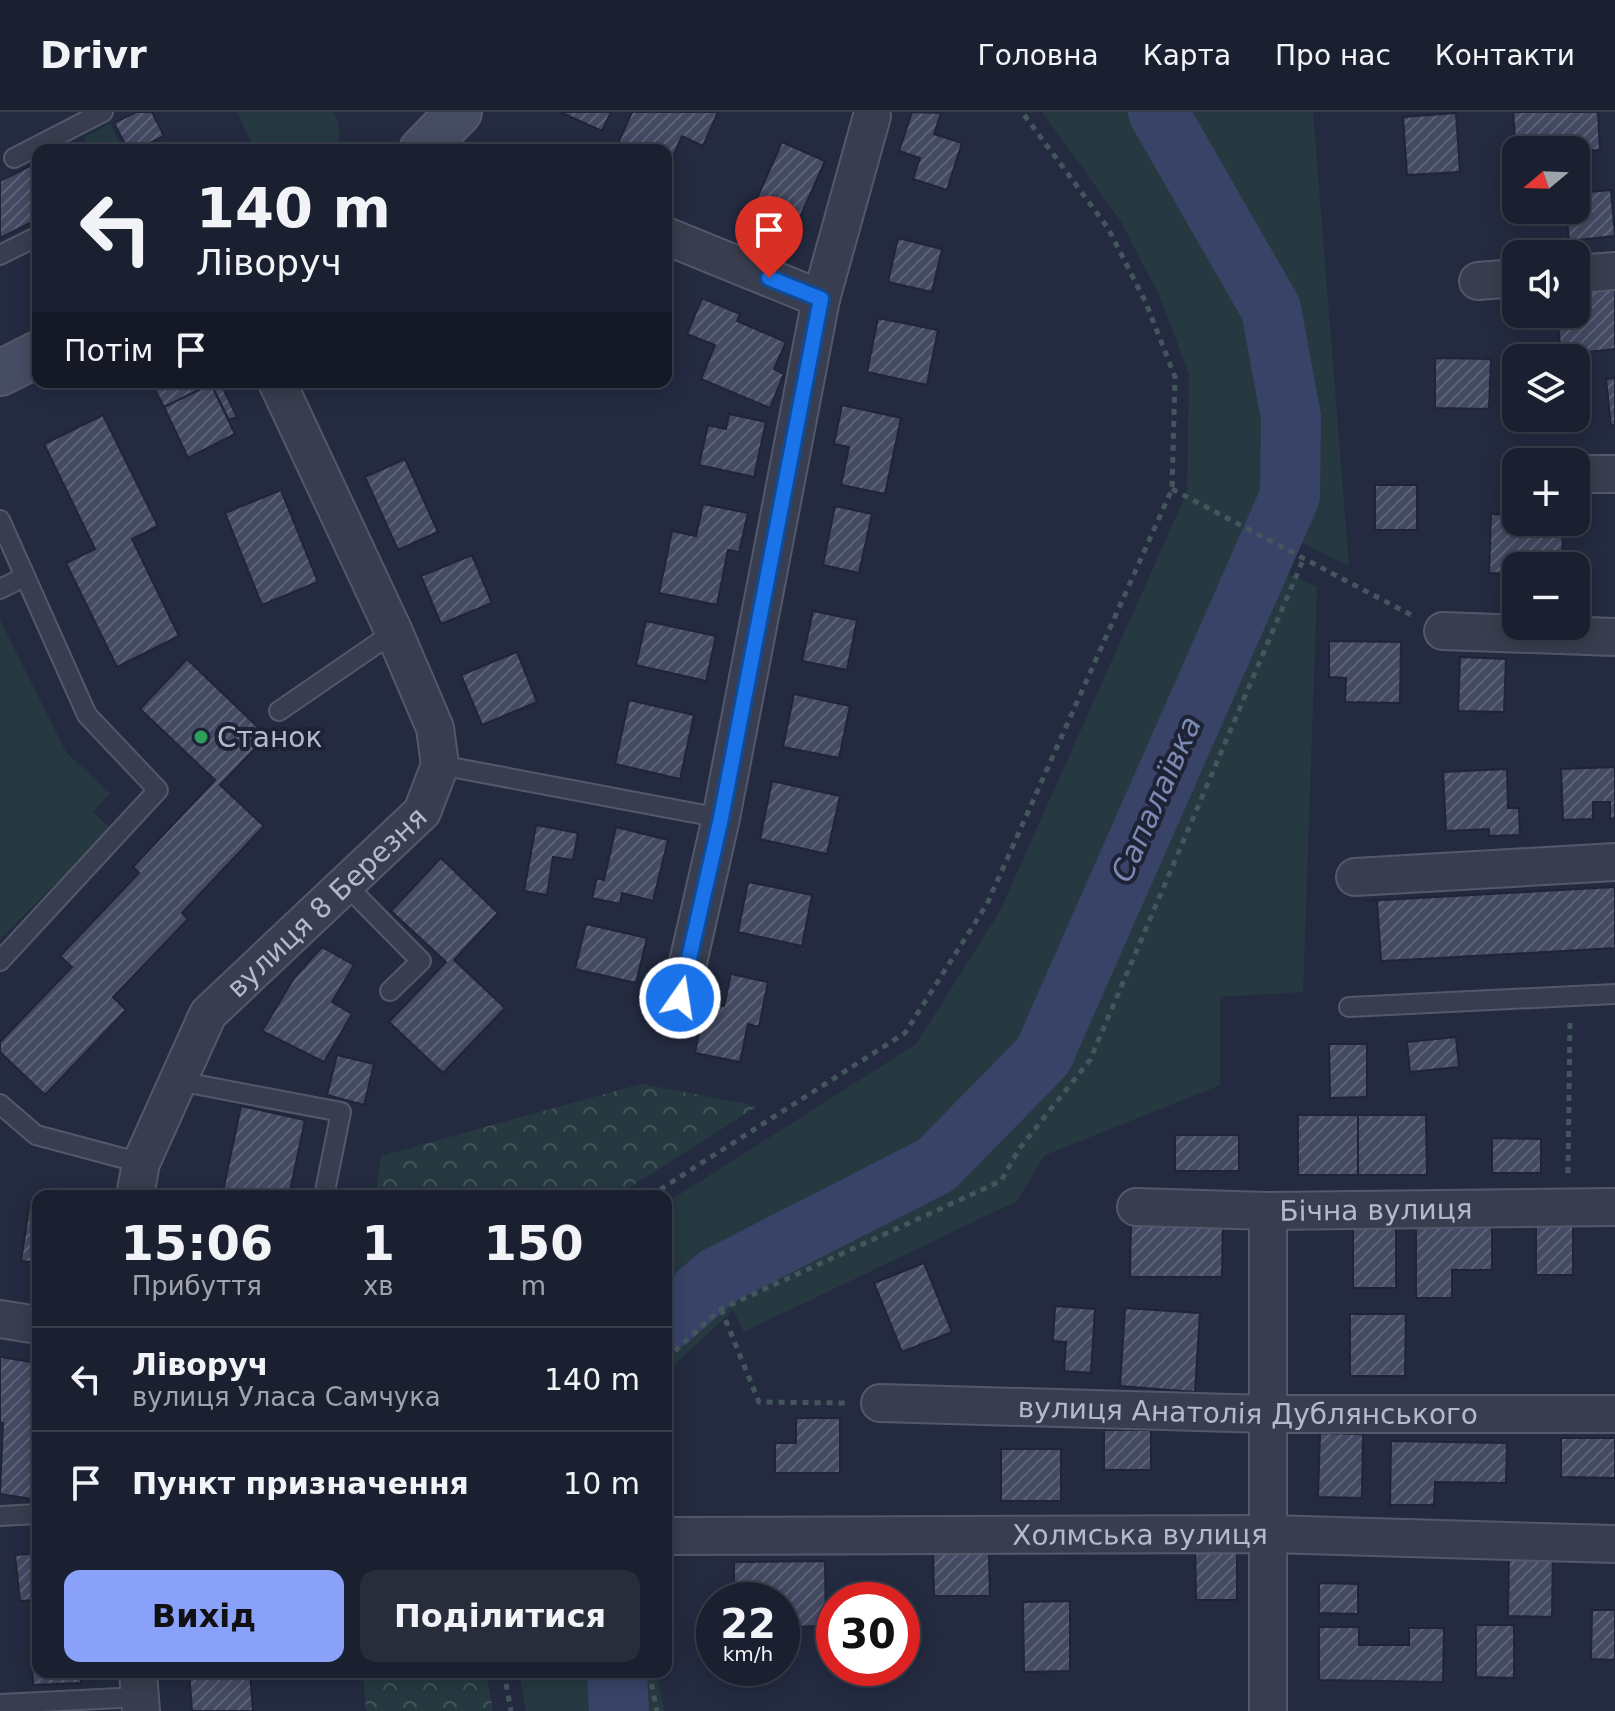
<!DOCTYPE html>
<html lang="uk">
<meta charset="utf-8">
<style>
:root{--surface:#1b2030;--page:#282d3c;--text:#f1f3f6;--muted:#a0a3ab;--line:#393e4c;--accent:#8aa1fa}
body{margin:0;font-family:"DejaVu Sans",sans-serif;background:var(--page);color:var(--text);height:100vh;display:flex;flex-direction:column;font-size:30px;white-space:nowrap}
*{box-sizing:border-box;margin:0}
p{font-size:26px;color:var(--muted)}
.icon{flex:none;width:44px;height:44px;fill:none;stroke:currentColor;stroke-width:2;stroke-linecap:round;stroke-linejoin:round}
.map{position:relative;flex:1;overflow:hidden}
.details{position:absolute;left:32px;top:1078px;width:640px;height:488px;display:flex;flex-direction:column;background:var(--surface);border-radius:16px;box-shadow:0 4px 20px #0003,0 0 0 2px var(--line)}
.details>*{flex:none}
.hud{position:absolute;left:32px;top:32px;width:640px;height:244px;border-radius:16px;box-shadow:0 4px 20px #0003,0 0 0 2px var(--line);background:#1b2030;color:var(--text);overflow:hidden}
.needle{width:52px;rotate:251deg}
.fabs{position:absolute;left:1502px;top:24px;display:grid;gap:16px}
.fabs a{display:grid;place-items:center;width:88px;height:88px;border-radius:16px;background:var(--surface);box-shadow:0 4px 20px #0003,0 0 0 2px var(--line);font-size:40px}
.speed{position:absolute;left:696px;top:1470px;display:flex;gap:16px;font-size:40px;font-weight:700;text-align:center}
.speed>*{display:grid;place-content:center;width:104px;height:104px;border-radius:50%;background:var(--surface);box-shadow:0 4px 20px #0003,0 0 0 2px var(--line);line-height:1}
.speed small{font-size:20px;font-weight:400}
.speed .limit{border:12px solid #d22;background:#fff;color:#111}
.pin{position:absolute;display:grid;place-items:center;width:68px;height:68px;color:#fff;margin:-82px -34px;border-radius:50% 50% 50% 0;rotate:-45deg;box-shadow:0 0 8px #0007}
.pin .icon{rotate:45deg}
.me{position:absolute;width:88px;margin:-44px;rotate:13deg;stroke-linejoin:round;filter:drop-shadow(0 0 6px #0008)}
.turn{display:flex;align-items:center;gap:28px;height:168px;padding:0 32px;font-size:36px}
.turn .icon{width:104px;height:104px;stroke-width:2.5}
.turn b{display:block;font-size:56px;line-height:68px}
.then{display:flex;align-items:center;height:76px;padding:0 32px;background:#0003;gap:16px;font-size:30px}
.eta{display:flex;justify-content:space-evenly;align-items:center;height:136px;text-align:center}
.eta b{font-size:48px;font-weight:800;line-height:56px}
.button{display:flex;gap:16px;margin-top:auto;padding:16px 32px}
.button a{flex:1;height:92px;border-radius:16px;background:var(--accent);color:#111;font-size:32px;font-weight:800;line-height:92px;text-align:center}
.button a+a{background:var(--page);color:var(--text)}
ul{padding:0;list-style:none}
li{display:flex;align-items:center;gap:24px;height:104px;padding:0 32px;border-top:2px solid var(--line)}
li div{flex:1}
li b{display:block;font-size:30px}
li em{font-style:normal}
header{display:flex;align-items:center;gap:48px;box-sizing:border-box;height:112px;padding:0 40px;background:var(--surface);border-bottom:2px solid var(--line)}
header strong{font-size:38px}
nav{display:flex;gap:44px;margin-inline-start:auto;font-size:28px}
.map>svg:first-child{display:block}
</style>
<header>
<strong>Drivr</strong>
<nav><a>Головна</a><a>Карта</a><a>Про нас</a><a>Контакти</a></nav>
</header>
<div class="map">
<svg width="1615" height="1599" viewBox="0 0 1615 1599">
<defs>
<pattern id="forest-crowns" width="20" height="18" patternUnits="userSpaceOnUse" patternTransform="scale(2)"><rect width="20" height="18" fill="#263941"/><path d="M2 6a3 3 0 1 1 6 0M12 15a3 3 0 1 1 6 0" fill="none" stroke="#43545b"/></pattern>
<pattern id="wetland-marsh" width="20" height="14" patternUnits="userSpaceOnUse" patternTransform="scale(2)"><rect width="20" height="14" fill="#263941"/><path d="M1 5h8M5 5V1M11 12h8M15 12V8" fill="none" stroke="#43545b"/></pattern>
<pattern id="building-hatch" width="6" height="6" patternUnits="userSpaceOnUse" patternTransform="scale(2)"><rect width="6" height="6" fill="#434a62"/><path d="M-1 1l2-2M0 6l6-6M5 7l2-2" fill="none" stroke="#5c6277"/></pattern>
</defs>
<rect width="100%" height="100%" fill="#242b40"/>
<path fill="#263941" d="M237 0H334C340 11 341 27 335 38H255Z
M1042 0H1134L1250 206 1266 311 1265 381 1028 933 928 1037 710 1144 666 1182V1091L916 932 1000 799 1187 380 1189 262 1160 185 1120 108Z
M1188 0H1313L1349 454 1295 427 1312 386 1315 301 1296 185Z
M110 12 124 38H90L84 25Z
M1282 459 1317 475 1303 880 1220 885V973L1045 1043 1017 1089 744 1220 733 1198 667 1260 666 1274V1231L725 1178 948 1073 1060 956Z
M0 508 66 640 110 681 93 700 111 717 0 827Z
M519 1560H594L597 1599H526Z
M637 1560H656L665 1599H644Z"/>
<path fill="url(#forest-crowns)" d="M641 972 758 994 616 1084H376L381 1044Z
M363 1560H486L493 1599H366Z"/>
<path fill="url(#wetland-marsh)" d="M1134 0H1188L1296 185 1315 301 1312 386 1060 956 948 1073 725 1178 666 1231V1182L710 1144 928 1037 1028 933 1251 418 1265 381 1266 311 1250 206Z
M594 1560H637L644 1599H597Z"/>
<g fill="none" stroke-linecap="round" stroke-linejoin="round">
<path stroke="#384367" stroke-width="60" d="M666 1209 717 1165 936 1053 1043 944 1290 384 1291 305 1271 197 1158 0
M617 1560 619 1599"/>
</g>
<path fill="url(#building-hatch)" stroke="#1f2537" stroke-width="2" d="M136 0H152L164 24 136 38H128L114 11Z
M560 0H611L602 19Z
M632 0H718L703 34 682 24 666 60V38H615Z
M912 0 941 1 934 22 962 31 947 78 913 67 920 46 899 39Z
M1513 0H1598L1600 38 1516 40Z
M1456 1 1460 60 1407 63 1403 5Z
M782 30 825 49 793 121 750 102Z
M38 50V107L0 126V69Z
M1611 78 1615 124 1569 129 1566 98H1576V81Z
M898 126 942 137 932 180 888 170Z
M1615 170V237L1561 243 1557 202H1576V174Z
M702 186 740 202 737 209 786 230 774 257 784 262 770 296 701 267 715 233 687 222Z
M878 206 938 218 927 273 867 260Z
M1435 246 1491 247 1489 297 1435 296Z
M1615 266V313L1611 314 1606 267Z
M1509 267H1516V306H1568V310L1508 309Z
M151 270H225L221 272 237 305 229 308 211 272 164 295Z
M211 272 235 322 188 346 164 295Z
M842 293 901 306 885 382 841 373 849 335 834 332Z
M729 302 766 310 754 365 699 353 708 313 726 317Z
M103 303 158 414 132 427 179 524 117 555 66 451 95 437 44 332Z
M405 347 438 420 398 438 365 365Z
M1375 373H1417V418H1375Z
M281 378 318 470 262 493 225 401Z
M703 392 748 401 739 440 728 438 717 493 659 481 672 419 696 424Z
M835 394 872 402 859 461 823 453Z
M1491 402 1516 403V410H1563L1562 454H1516V462L1489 461Z
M472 443 492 491 441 512 421 464Z
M813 499 857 508 847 558 802 549Z
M646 509 716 524 706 569 636 553Z
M1329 529 1401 530 1400 591 1345 590 1346 566 1329 565Z
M517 540 537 590 482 613 461 563Z
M1460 545 1506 547 1504 600 1458 599Z
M187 547 267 624 220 673 264 714 182 801 188 807 113 885 126 898 45 983 0 940V930L72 855 60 844 139 761 133 755 215 668 140 597Z
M794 582 850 594 839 646 783 635Z
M629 588 694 603 680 667 615 652Z
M1615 655V706L1610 707V690H1593V707L1563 708 1561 657Z
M1507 657 1508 696H1519L1520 723 1489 724V717L1446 719 1443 660Z
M772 669 840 684 827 742 760 727Z
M536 713 578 721 573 748 553 745 547 783 524 779Z
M616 715 668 728 653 789 622 781 620 792 592 786 597 766 604 768Z
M441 746 498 801 454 848 505 896 443 961 389 910 446 850 391 799Z
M748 770 812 783 802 834 738 820Z
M1615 775V836L1439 846 1381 849 1377 788 1364 789Z
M586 812 647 826 636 871 575 857Z
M322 835 354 853 332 890 352 902 324 950 262 919 294 866Z
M731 862 768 870 759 915 748 912 740 950 695 941 705 890 724 894Z
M1456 925 1459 955 1410 960 1407 930Z
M1329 932H1367V985L1330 986Z
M337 943 374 952 364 993 327 983Z
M241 994 305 1008 289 1084H222Z
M1298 1003H1358V1063H1298Z
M1358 1003H1426L1427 1063H1358Z
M1175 1023H1239V1059H1175Z
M1492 1026 1541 1027V1061H1492Z
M29 1095 38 1096V1151L21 1149Z
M1353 1100H1396V1176H1353Z
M1416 1104 1492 1112V1158H1452V1186H1416Z
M1131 1105H1223L1222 1165H1130Z
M1536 1108H1573V1163H1536Z
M924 1151 952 1220 902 1240 874 1171Z
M1055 1194 1095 1197 1091 1261 1064 1259 1066 1230 1053 1229Z
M1125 1196 1200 1201 1195 1280 1120 1274Z
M1350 1202H1406L1405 1264H1350Z
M0 1245 38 1251 35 1320H38V1388L0 1382 3 1311H0Z
M796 1306H840V1361H775V1331H796Z
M1104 1318H1151V1358H1104Z
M1320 1321 1363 1322 1362 1386 1318 1385Z
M1561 1326H1615V1366L1561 1365Z
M1391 1329 1507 1331 1506 1371 1435 1370 1434 1393H1390Z
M1001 1337H1061V1389H1001Z
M1195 1427H1237V1488H1196Z
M1509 1437 1553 1438 1552 1505 1508 1504Z
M933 1439H989L990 1484H934Z
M38 1441V1488L20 1489 15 1443Z
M825 1449 826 1514 782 1515V1488H734V1450Z
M1319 1471 1358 1472V1502L1319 1501Z
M1070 1489V1559L1024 1560 1023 1490Z
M1592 1498H1615V1548L1591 1547Z
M1476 1513H1514V1566L1476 1565Z
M1319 1515H1359V1533H1409V1516H1444L1443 1570 1319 1568Z
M31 1516H38V1560H81V1571L33 1573Z
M189 1560H250L253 1599H192Z"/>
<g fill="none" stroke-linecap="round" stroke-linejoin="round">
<defs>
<path id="lane" d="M14 46 103 0
M0 143 38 124
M0 408 87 603 158 678 0 849
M0 477 24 465
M279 599 394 520
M440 653 721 706
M345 772 421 849 390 879
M1349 895 1615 882
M178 969 341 1000 324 1084
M0 992 36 1023 141 1051
M0 1404 38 1402
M0 1592 140 1585"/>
<g id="street">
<path d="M666 124 821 187 721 706 680 886"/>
<path d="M1576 162 1615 159"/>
<path d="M1478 169 1516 166"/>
<path d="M821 187 872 4"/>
<path d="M1576 362H1615"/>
<path d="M1443 519 1615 525"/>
<path d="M1355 765 1615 750"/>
<path id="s1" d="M135 1084 141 1051 208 902 422 700 440 653 435 616 394 520 277 270"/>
<path id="s2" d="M1136 1095 1268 1099 1615 1095"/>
<path d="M0 1207 38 1213"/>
<path id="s3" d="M880 1291 1267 1302H1615"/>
<path id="s4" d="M666 1424 1266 1422 1615 1432"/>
<path d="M138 1560 141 1599"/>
<path d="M1268 1599V1099"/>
</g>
<path id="secondary" d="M422 38 459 0
M0 261 38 242"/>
</defs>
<use href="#lane" stroke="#53596a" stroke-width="22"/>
<use href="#street" stroke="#53596a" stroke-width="40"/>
<use href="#secondary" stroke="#53596a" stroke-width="48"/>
<path stroke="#44565d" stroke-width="5" stroke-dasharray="6 6" stroke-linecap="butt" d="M1172 377 1415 505
M1568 1061 1570 907
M650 1084 905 921 987 792 1172 377 1175 265 1146 191 1108 116 1022 0
M721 1197 759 1290 847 1291
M666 1247 721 1197 1001 1069 1019 1037 1090 948 1303 448
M504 1560 511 1599
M649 1560 657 1599"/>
<use href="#lane" stroke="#383e4f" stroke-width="18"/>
<use href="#street" stroke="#383e4f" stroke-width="36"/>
<use href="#secondary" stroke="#464c62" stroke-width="44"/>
</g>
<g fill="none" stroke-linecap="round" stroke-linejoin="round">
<defs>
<path id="route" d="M680 886 721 706 821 187 769 166"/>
</defs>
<use href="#route" stroke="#114b97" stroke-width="20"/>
<use href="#route" stroke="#1a73e8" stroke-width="14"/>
</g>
<circle fill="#2e9e5b" stroke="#1d2335" stroke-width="3" cx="201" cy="625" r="8"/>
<g text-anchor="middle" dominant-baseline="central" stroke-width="8" stroke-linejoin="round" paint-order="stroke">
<g font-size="28" fill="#b5b9ca" stroke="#1d2335" text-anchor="start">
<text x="217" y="625">Станок</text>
</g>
<g font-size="28" fill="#b5b9ca" stroke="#1d2335">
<text stroke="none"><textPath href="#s1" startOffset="360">вулиця 8 Березня</textPath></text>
<text stroke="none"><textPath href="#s2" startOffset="240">Бічна вулиця</textPath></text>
<text stroke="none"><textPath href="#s3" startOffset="368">вулиця Анатолія Дублянського</textPath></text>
<text stroke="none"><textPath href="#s4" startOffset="474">Холмська вулиця</textPath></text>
</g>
<g font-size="30" font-style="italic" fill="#7c89b2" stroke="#1d2335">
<text transform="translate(1156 687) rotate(-66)">Сапалаївка</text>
</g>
</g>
</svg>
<div class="fabs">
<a><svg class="needle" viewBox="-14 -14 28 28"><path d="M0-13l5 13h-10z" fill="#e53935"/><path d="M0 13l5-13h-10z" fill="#a0a3ab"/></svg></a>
<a><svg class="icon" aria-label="sound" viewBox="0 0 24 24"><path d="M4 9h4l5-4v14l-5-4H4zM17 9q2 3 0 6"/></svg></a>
<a><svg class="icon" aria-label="layers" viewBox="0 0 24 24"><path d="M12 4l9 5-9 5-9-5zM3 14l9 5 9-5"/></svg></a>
<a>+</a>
<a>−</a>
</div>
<div class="speed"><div>22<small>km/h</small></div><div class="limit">30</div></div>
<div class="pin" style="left:769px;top:166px;background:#d93025"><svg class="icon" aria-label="arrive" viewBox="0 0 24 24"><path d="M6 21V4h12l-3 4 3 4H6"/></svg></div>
<svg class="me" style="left:680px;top:886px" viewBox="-20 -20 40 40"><circle r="17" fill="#1a73e8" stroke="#fff" stroke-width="3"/><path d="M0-11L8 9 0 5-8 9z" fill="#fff"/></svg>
<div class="hud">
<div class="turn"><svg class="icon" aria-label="left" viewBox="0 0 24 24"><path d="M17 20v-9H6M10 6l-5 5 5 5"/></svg><div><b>140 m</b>Ліворуч</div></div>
<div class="then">Потім<svg class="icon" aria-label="arrive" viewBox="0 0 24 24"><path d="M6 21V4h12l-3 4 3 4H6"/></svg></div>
</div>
<section class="details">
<div class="eta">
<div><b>15:06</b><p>Прибуття</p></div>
<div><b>1</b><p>хв</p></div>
<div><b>150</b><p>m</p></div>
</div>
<ul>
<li><svg class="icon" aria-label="left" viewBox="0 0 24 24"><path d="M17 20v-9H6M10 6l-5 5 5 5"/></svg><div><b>Ліворуч</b><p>вулиця Уласа Самчука</p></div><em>140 m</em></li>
<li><svg class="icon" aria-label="arrive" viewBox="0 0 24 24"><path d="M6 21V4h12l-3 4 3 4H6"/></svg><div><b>Пункт призначення</b></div><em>10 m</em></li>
</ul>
<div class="button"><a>Вихід</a><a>Поділитися</a></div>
</section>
</div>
